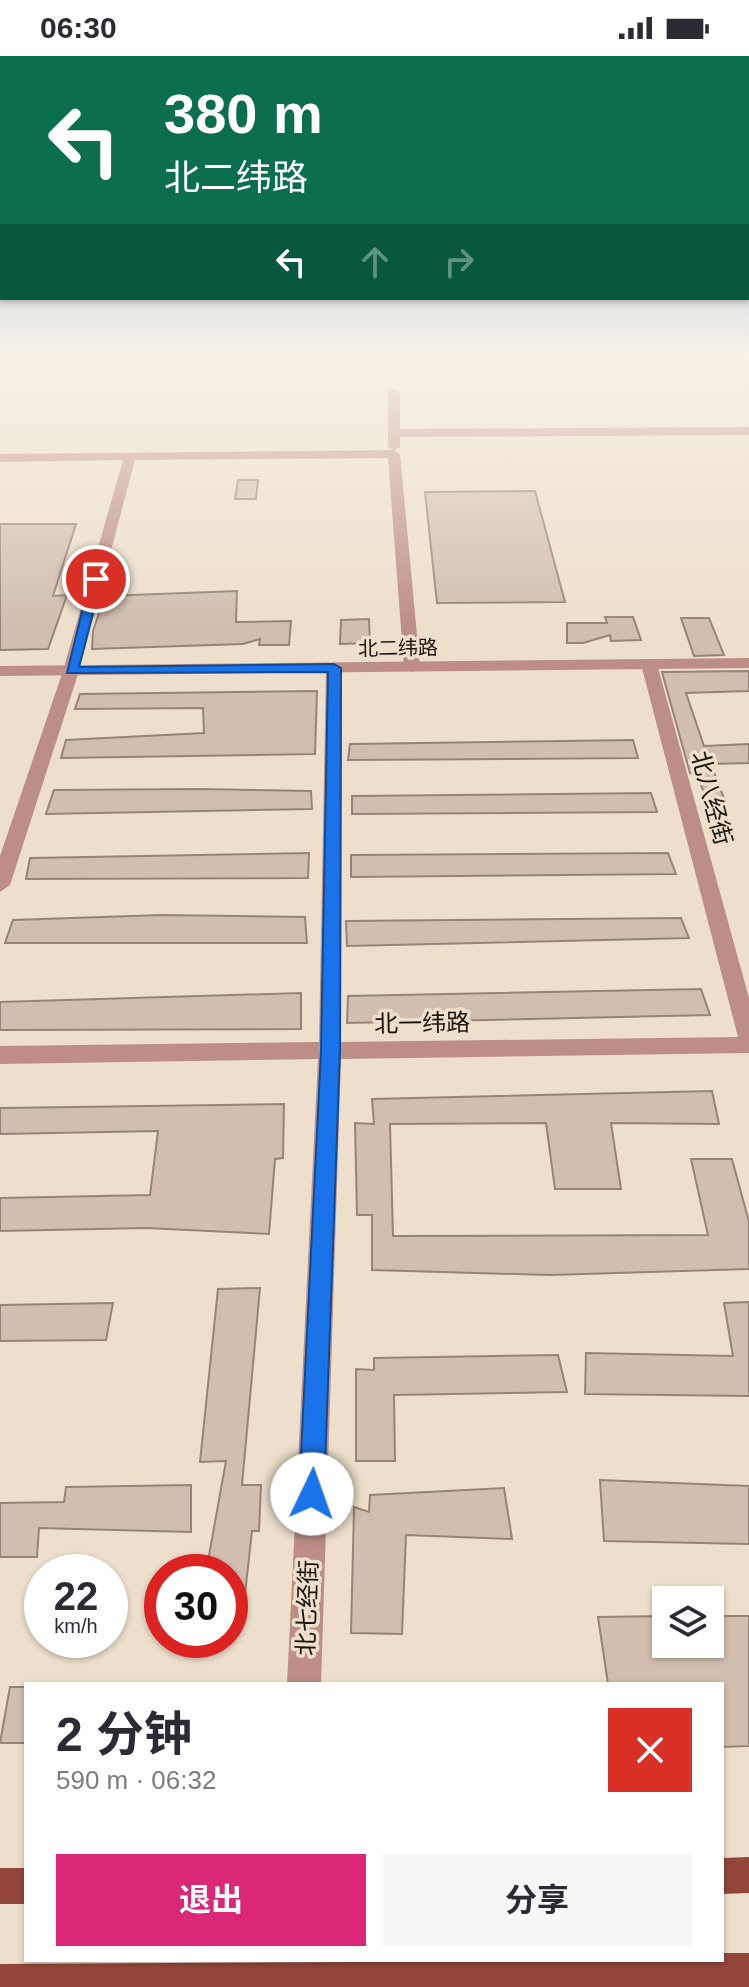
<!DOCTYPE html>
<html lang="zh">
<meta charset="utf-8">
<style>
:root{--surface:#fff;--page:#f7f7f7;--text:#2b2b33;--muted:#7c7c81;--accent:#db2777}
body{margin:0;font-family:Arial,"Noto Sans SC",sans-serif;background:var(--page);color:var(--text);height:100vh;display:flex;flex-direction:column;font-size:30px;white-space:nowrap}
*{box-sizing:border-box;margin:0}
p{font-size:26px;color:var(--muted)}
.icon{flex:none;width:44px;height:44px;fill:none;stroke:currentColor;stroke-width:2;stroke-linecap:round;stroke-linejoin:round}
.map{position:relative;flex:1;overflow:hidden}
.details{position:absolute;left:24px;top:1626px;width:700px;height:280px;display:flex;flex-direction:column;background:var(--surface);border-radius:0px;box-shadow:0 2px 6px #0004}
.details>*{flex:none}
.guide{position:absolute;left:0px;top:0px;width:750px;height:244px;box-shadow:0 2px 6px #0004;background:#0b6e4f;color:#fff;overflow:hidden}
.controls{position:absolute;left:652px;top:1530px;display:grid;gap:16px}
.controls a{display:grid;place-items:center;width:72px;height:72px;border-radius:0px;background:var(--surface);box-shadow:0 2px 6px #0004;font-size:40px}
.speed{position:absolute;left:24px;top:1498px;display:flex;gap:16px;font-size:40px;font-weight:700;text-align:center}
.speed>*{display:grid;place-content:center;width:104px;height:104px;border-radius:50%;background:var(--surface);box-shadow:0 2px 6px #0004;line-height:1}
.speed small{font-size:20px;font-weight:400}
.speed .limit{border:12px solid #d22;background:#fff;color:#111}
.pin{position:absolute;display:grid;place-items:center;width:68px;height:68px;color:#fff;margin:-34px;border:4px solid #fff;border-radius:50%;box-shadow:0 2px 8px #0007}
.me{position:absolute;width:88px;margin:-44px;rotate:3deg;stroke-linejoin:round;filter:drop-shadow(0 0 6px #0008)}
.turn{display:flex;align-items:center;gap:28px;height:168px;padding:0 32px;font-size:36px}
.turn .icon{width:104px;height:104px;stroke-width:2.5}
.turn b{display:block;font-size:56px;line-height:68px}
.lanes{display:flex;align-items:center;height:76px;padding:0 32px;background:#0003;justify-content:center;gap:40px;direction:ltr}
.lanes .off{opacity:.35}
.round{display:grid;place-items:center;flex:none;width:84px;height:84px;border-radius:0px;background:var(--page)}
.head{display:flex;align-items:center;justify-content:space-between;height:136px;padding:0 32px}
h1{font-size:48px;font-weight:700;line-height:60px}
.button{display:flex;gap:16px;margin-top:auto;padding:16px 32px}
.button a{flex:1;height:92px;border-radius:0px;background:var(--accent);color:#fff;font-size:32px;font-weight:700;line-height:92px;text-align:center}
.button a+a{background:var(--page);color:var(--text)}
.status{display:flex;justify-content:space-between;align-items:center;height:56px;padding:0 40px;background:var(--surface);direction:ltr}
.status svg{height:22px;fill:currentColor}
.map>svg:first-child{display:block}
</style>
<div class="status"><b>06:30</b><svg viewBox="0 0 49 12"><path d="M0 12V9h3v3zM5 12V6h3v6zM10 12V3h3v9zM15 12V0h3v12zM26 1h20v11H26zM47 4h2v5h-2z"/></svg></div>
<div class="map">
<svg width="749" height="1931" viewBox="0 0 749 1931">
<rect width="100%" height="100%" fill="#eddfcb"/>
<path fill="#d2beaf" stroke="#978476" stroke-width="2" d="M238 424H258L256 443H235Z
M535 435 565 546 437 547 425 436Z
M0 468H76L53 540 67 539 48 593 0 594Z
M237 535 236 566 291 565 289 589H259L260 583 243 588 92 593 93 575 105 540Z
M605 561H633L641 584 611 585 610 579 583 587H567V567H607Z
M681 562H709L724 599 694 600Z
M369 563 370 587 340 588 341 564Z
M749 615V635L686 637 704 690 749 688V707L711 708 728 753H711L696 717H690L662 616Z
M317 635 315 698 61 702 66 684 204 677 203 652 75 653 80 638Z
M633 684 638 702 348 704 350 688Z
M199 733 311 735 312 753 46 758 54 734Z
M651 737 657 756 352 758V740Z
M309 797 308 822 26 823 30 802Z
M668 797 676 818 351 821V799Z
M161 859 305 861 307 887H5L13 864Z
M681 862 689 882 347 890 346 865Z
M701 933 710 959 347 967 348 940Z
M301 937V973L0 974V946Z
M712 1035 719 1068 611 1067 621 1133H555L546 1067 390 1068 393 1180 708 1179 691 1103H732L749 1166V1213L550 1219 372 1214V1159H357L355 1067 374 1068 372 1043Z
M284 1048 283 1102 275 1103 269 1178 146 1172 0 1175V1142L150 1139 158 1075 0 1078V1052Z
M260 1232 242 1429H261L259 1475H252L241 1574H230V1516H206L226 1405 200 1406 218 1233Z
M749 1246V1340L585 1338 586 1297 733 1300 724 1247Z
M113 1247 106 1284 0 1285V1249Z
M558 1299 567 1336 394 1339 395 1405H356V1313L374 1314V1302Z
M600 1424 749 1430V1488L604 1485Z
M191 1429V1476L39 1472 37 1501H0V1447L64 1446 66 1431Z
M504 1432 512 1483 406 1479 402 1578 351 1577 354 1451 369 1456 370 1439Z
M666 1560V1588H710V1560H749V1690L722 1691V1628H608L598 1561Z
M10 1631H26V1687H0Z"/>
<g fill="none" stroke-linecap="round" stroke-linejoin="round">
<path fill="#bc8e86" fill-rule="evenodd" d="M394 333 400 336V373L749 371V379L400 381V391L395 394 400 398 420 611 412 616 404 611 388 402 135 404 79 615 10 829 0 836V800L63 615 123 404 0 406V398L393 394 388 391V336Z
M649 603 657 608 749 942V997L341 1003 321 1628H287L318 1003 0 1008V990L319 986 326 612 334 607 342 612 341 986 738 981 641 608Z"/>
<path fill="#bc8e86" fill-rule="evenodd" d="M749 602V612L0 620V610Z"/>
<path fill="#94463b" fill-rule="evenodd" d="M749 1801V1837L722 1838V1802Z
M0 1812H26V1848H0Z
M722 1897H749V1931H0V1908L722 1904Z"/>
</g>
<linearGradient id="sky" x2="0" y2="1"><stop stop-color="#78a2d2"/><stop offset="0.52" stop-color="#f7f1e8"/><stop offset="1" stop-color="#f7f1e8" stop-opacity="0"/></linearGradient>
<rect width="749" height="570" fill="url(#sky)"/>
<path fill="#1a73e8" stroke="#114b97" stroke-width="2" d="M96 519 102 523 79 611 334 608 341 612 340 995 324 1438 320 1447 312 1450 303 1447 299 1438 321 995 328 616 67 617 90 523Z"/>
<g text-anchor="middle" dominant-baseline="central" stroke-width="7" stroke-linejoin="round" paint-order="stroke">
<g font-size="20" fill="#19140d" stroke="#eddfcb">
<text transform="translate(398 592) rotate(-1)">北二纬路</text>
</g>
<g font-size="24" fill="#19140d" stroke="#eddfcb">
<text transform="translate(712 742) rotate(75)">北八经街</text>
<text transform="translate(422 967) rotate(-1)">北一纬路</text>
<text transform="translate(307 1552) rotate(-88)">北七经街</text>
</g>
</g>
</svg>
<div class="controls">
<a><svg class="icon" aria-label="layers" viewBox="0 0 24 24"><path d="M12 4l9 5-9 5-9-5zM3 14l9 5 9-5"/></svg></a>
</div>
<div class="speed"><div>22<small>km/h</small></div><div class="limit">30</div></div>
<div class="pin" style="left:96px;top:523px;background:#d93025"><svg class="icon" aria-label="arrive" viewBox="0 0 24 24"><path d="M6 21V4h12l-3 4 3 4H6"/></svg></div>
<svg class="me" style="left:312px;top:1438px" viewBox="-20 -20 40 40"><circle r="19" fill="#fff"/><path d="M0-13L10 11 0 6-10 11z" fill="#1a73e8"/></svg>
<div class="guide">
<div class="turn"><svg class="icon" aria-label="left" viewBox="0 0 24 24"><path d="M17 20v-9H6M10 6l-5 5 5 5"/></svg><div><b>380 m</b>北二纬路</div></div>
<div class="lanes"><svg class="icon" aria-label="left" viewBox="0 0 24 24"><path d="M17 20v-9H6M10 6l-5 5 5 5"/></svg><svg class="icon off" aria-label="ahead" viewBox="0 0 24 24"><path d="M12 20V5M6 11l6-6 6 6"/></svg><svg class="icon off" aria-label="right" viewBox="0 0 24 24"><path d="M7 20v-9h11M14 6l5 5-5 5"/></svg></div>
</div>
<section class="details">
<div class="head"><div><h1>2 分钟</h1><p>590 m · 06:32</p></div><a class="round" style="background:#d93025;color:#fff"><svg class="icon" aria-label="close" viewBox="0 0 24 24"><path d="M6 6l12 12M18 6L6 18"/></svg></a></div>
<div class="button"><a>退出</a><a>分享</a></div>
</section>
</div>
